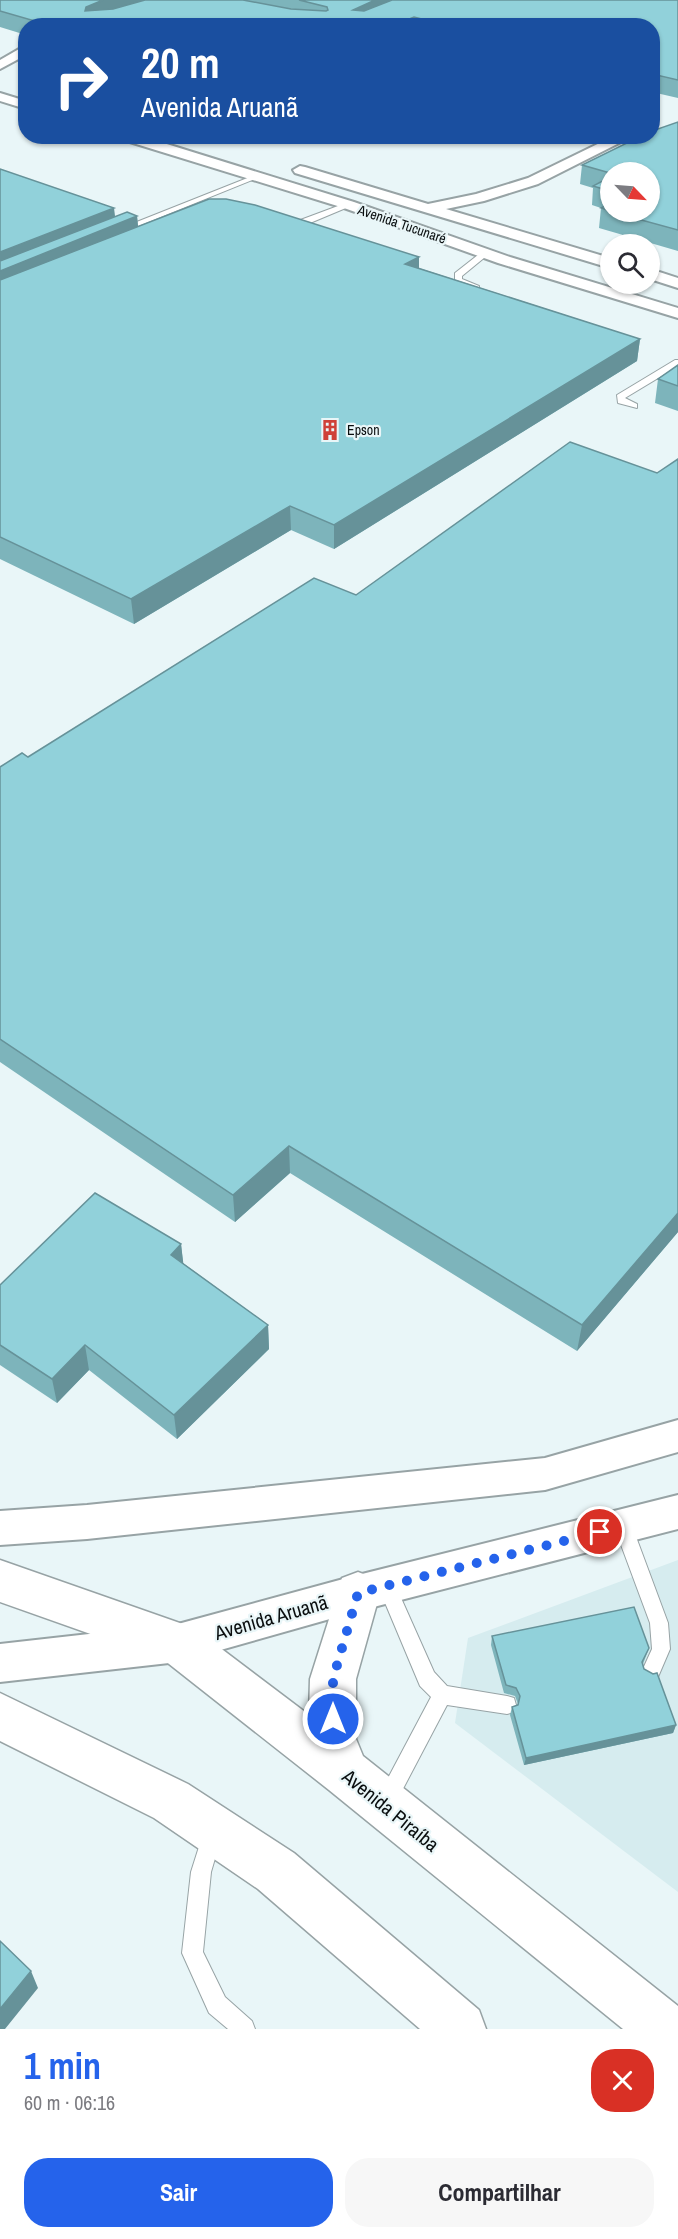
<!DOCTYPE html>
<html lang="pt">
<meta charset="utf-8">
<style>
:root{--surface:#fff;--page:#f7f7f7;--text:#2b2b33;--muted:#7c7c81;--accent:#2563eb}
body{margin:0;font-family:"Archivo Narrow",sans-serif;background:var(--page);color:var(--text);height:100vh;display:flex;flex-direction:column;font-size:22px;white-space:nowrap}
*{box-sizing:border-box;margin:0}
p{font-size:20px;color:var(--muted)}
.icon{flex:none;width:33px;height:33px;fill:none;stroke:currentColor;stroke-width:2;stroke-linecap:round;stroke-linejoin:round}
.map{position:relative;height:2029px;overflow:hidden}
.panel{display:flex;flex-direction:column;background:var(--surface);flex:1}
.panel>*{flex:none}
.top-card{position:absolute;left:18px;top:18px;width:642px;height:126px;border-radius:24px;box-shadow:0 2px 4px #0004;background:#1a4fa0;color:#fff;overflow:hidden}
.needle{width:39px;rotate:115deg}
.fabs{position:absolute;left:600px;top:162px;display:grid;gap:12px}
.fabs a{display:grid;place-items:center;width:60px;height:60px;border-radius:50%;background:var(--surface);box-shadow:0 2px 4px #0004;font-size:30px}
.pin{position:absolute;display:grid;place-items:center;width:51px;height:51px;color:#fff;margin:-26px;border:3px solid #fff;border-radius:50%;box-shadow:0 2px 6px #0007}
.me{position:absolute;width:66px;margin:-33px;rotate:0deg;stroke-linejoin:round;filter:drop-shadow(0 0 4px #0008)}
.turn{display:flex;align-items:center;gap:21px;height:126px;padding:0 24px;font-size:27px}
.turn .icon{width:78px;height:78px;stroke-width:2.5}
.turn b{display:block;font-size:42px;line-height:51px}
.round{display:grid;place-items:center;flex:none;width:63px;height:63px;border-radius:24px;background:var(--page)}
.summary{display:flex;align-items:center;justify-content:space-between;height:102px;padding:0 24px}
h1{font-size:36px;font-weight:700;line-height:45px;color:var(--accent)}
.action{display:flex;gap:12px;margin-top:auto;padding:12px 24px}
.action a{flex:1;height:69px;border-radius:24px;background:var(--accent);color:#fff;font-size:24px;font-weight:700;line-height:69px;text-align:center}
.action a+a{background:var(--page);color:var(--text)}
.map>svg:first-child{display:block}
</style>
<div class="map">
<svg width="678" height="2029" viewBox="0 0 678 2029">
<rect width="100%" height="100%" fill="#e9f6f8"/>
<path fill="#d6ecef" d="M678 1560V1892L455 1723 468 1638Z"/>
<g fill="none" stroke-linecap="round" stroke-linejoin="round">
<defs>
<path id="service" d="M255 175 257 178 126 231 119 229Z
M346 203 353 205 310 223 291 227 287 225Z
M483 251 490 253 462 276V279L479 286V290H473L455 282V273Z
M675 360H678V366L625 398 637 404V408L618 403 617 395Z
M623 1518 629 1520 632 1526 668 1623 670 1649 658 1677 651 1680 644 1677 642 1671 652 1649 650 1623 614 1526 617 1520Z
M387 1577 393 1580 434 1672 447 1686 507 1696 514 1698 516 1705 514 1712 507 1714 447 1705 395 1804 388 1807 381 1804 378 1797 431 1697 420 1686 378 1586 381 1580Z
M211 1828 218 1831 221 1838 211 1872 203 1952 225 1997 252 2021 255 2029H228L209 2013 182 1953 191 1872 204 1831Z"/>
<path id="minor" d="M26 45V55L0 69V60Z
M0 93 26 101V109L0 101Z
M118 136H141L354 202 510 257 678 308V318L498 263 344 208 120 139Z
M614 136H633L538 184 484 201 446 209 610 258V268L295 173 293 170 300 166 305 167 428 204 476 194 528 178Z
M650 269 678 278V288L650 279Z
M678 1420V1452L545 1490 87 1539 0 1545V1511L87 1505 545 1458Z
M678 1495V1529L358 1611 178 1662 0 1682V1644L178 1624 358 1575Z"/>
<path id="secondary" d="M0 1560 194 1628 309 1715 310 1679 342 1578 358 1572 374 1578 380 1593 356 1679V1739L363 1756 678 2006V2029H623L329 1790 164 1660 0 1602Z
M0 1693 188 1784 294 1853 479 2010 486 2029H420L258 1889 154 1818 0 1741Z"/>
</defs>
<use href="#service" stroke="#97a3a5" stroke-width="2"/>
<use href="#minor" stroke="#97a3a5" stroke-width="4"/>
<use href="#secondary" stroke="#97a3a5" stroke-width="3"/>
<use href="#service" fill="#fff" fill-rule="evenodd"/>
<use href="#minor" fill="#fff" fill-rule="evenodd"/>
<use href="#secondary" fill="#fff" fill-rule="evenodd"/>
</g>
<path fill="#7db4bb" fill-rule="evenodd" d="M0 0H678V98L652 92V26H26V35L0 27Z
M678 122V251L599 228 601 208 592 205 593 188 580 184 582 165ZM610 172H650V212H610Z
M0 169 115 217 137 216 138 227 419 257V268L640 339 637 361 334 549 291 530 134 624 0 559Z
M678 365V411L655 403 658 379Z
M0 767 678 1232 577 1351 290 1173 235 1222 0 1062Z
M181 1244 183 1263 268 1325 269 1349 177 1439 89 1370 57 1403 0 1365V1285Z
M492 1636 649 1648 643 1664 644 1669 676 1725 673 1733 524 1765 510 1715 512 1707 518 1704 515 1696 504 1693 491 1645Z"/>
<path fill="#669299" d="M103 0H165L87 24 85 11 86 7Z
M375 0H412L355 26 353 10Z
M414 17V26H392Z
M114 208 116 224 137 216 139 236 0 294V252Z
M419 257V278L405 264Z
M640 339 637 361 334 549V525Z
M290 506 291 530 134 624 131 599Z
M289 1146 290 1173 235 1222 233 1195Z
M678 1213V1232L577 1351 582 1325Z
M181 1244 184 1269 171 1255Z
M268 1325 269 1349 177 1439 174 1415Z
M85 1345 89 1370 57 1403 52 1379Z
M676 1725 673 1733 524 1765 526 1758Z
M31 1971 38 1988 5 2029H0V2009Z"/>
<path fill="#91d1da" stroke="#669299" stroke-width="1.5" d="M0 0H103L86 7 85 11 113 9 145 0H243L291 9 326 11 328 10 327 7 299 0H375L353 10 364 11 392 0H678V80L652 74V26H449L414 17 392 26H52L0 11Z
M678 122V230L612 212H650V172L610 173 582 165 641 136H652V131Z
M0 169 114 208 0 252Z
M610 177V191L593 186Z
M209 199H226L255 205 419 257 405 264 640 339 334 525 290 506 131 599 0 537V280Z
M610 204V211L601 208Z
M127 212 137 216 0 271V261Z
M678 365V386L658 379Z
M570 442 657 473 678 459V1213L582 1325 289 1146 233 1195 0 1039V767L22 753 28 757 314 578 356 595Z
M95 1193 181 1244 171 1255 268 1325 174 1415 85 1345 52 1379 0 1345V1285Z
M634 1607 649 1648 642 1662 644 1669 653 1674 657 1673 676 1725 526 1758 512 1707 518 1705 520 1696 516 1688 506 1685 492 1636Z
M0 1941 31 1971 0 2009Z"/>
<g fill="none" stroke-linecap="round" stroke-linejoin="round">
<path stroke="#2563eb" stroke-width="10" stroke-dasharray="0 18" d="M333 1719V1679L358 1593 600 1532"/>
</g>
<defs>
<symbol id="building-bare" viewBox="-9 -9 18 18"><path d="M-4-6H4V6H1V3H-1V6H-4ZM-2.5-4.3h1.7v1.8h-1.7ZM.8-4.3h1.7v1.8H.8ZM-2.5-1h1.7V.8h-1.7ZM.8-1h1.7V.8H.8Z" fill="#cf4138" stroke="#e9f6f8" stroke-width="2.5" paint-order="stroke"/></symbol>
</defs>
<g fill-rule="evenodd">
<use href="#building-bare" x="315" y="415" width="30" height="30"/>
</g>
<g text-anchor="middle" dominant-baseline="central" stroke-width="4.5" stroke-linejoin="round" paint-order="stroke">
<g font-size="14" fill="#0a0e0f" stroke="#e9f6f8">
<text transform="translate(402 224) rotate(19)">Avenida Tucunaré</text>
</g>
<g font-size="14" fill="#0a0e0f" stroke="#e9f6f8" text-anchor="start">
<text x="347" y="430">Epson</text>
</g>
<g font-size="20" fill="#0a0e0f" stroke="#e9f6f8">
<text transform="translate(271 1617) rotate(-16)">Avenida Aruanã</text>
<text transform="translate(391 1810) rotate(39)">Avenida Piraíba</text>
</g>
</g>
</svg>
<div class="fabs">
<a><svg class="needle" viewBox="-14 -14 28 28"><path d="M0-13l5 13h-10z" fill="#e53935"/><path d="M0 13l5-13h-10z" fill="#7c7c81"/></svg></a>
<a><svg class="icon" aria-label="search" viewBox="0 0 24 24"><circle cx="10" cy="10" r="6"/><path d="M15 15l6 6"/></svg></a>
</div>
<div class="pin" style="left:600px;top:1532px;background:#d93025"><svg class="icon" aria-label="arrive" viewBox="0 0 24 24"><path d="M6 21V4h12l-3 4 3 4H6"/></svg></div>
<svg class="me" style="left:333px;top:1719px" viewBox="-20 -20 40 40"><circle r="17" fill="#2563eb" stroke="#fff" stroke-width="3"/><path d="M0-11L8 9 0 5-8 9z" fill="#fff"/></svg>
<div class="top-card">
<div class="turn"><svg class="icon" aria-label="right" viewBox="0 0 24 24"><path d="M7 20v-9h11M14 6l5 5-5 5"/></svg><div><b>20 m</b>Avenida Aruanã</div></div>
</div>
</div>
<section class="panel">
<div class="summary"><div><h1>1 min</h1><p>60 m · 06:16</p></div><a class="round" style="background:#d93025;color:#fff"><svg class="icon" aria-label="close" viewBox="0 0 24 24"><path d="M6 6l12 12M18 6L6 18"/></svg></a></div>
<div class="action"><a>Sair</a><a>Compartilhar</a></div>
</section>
